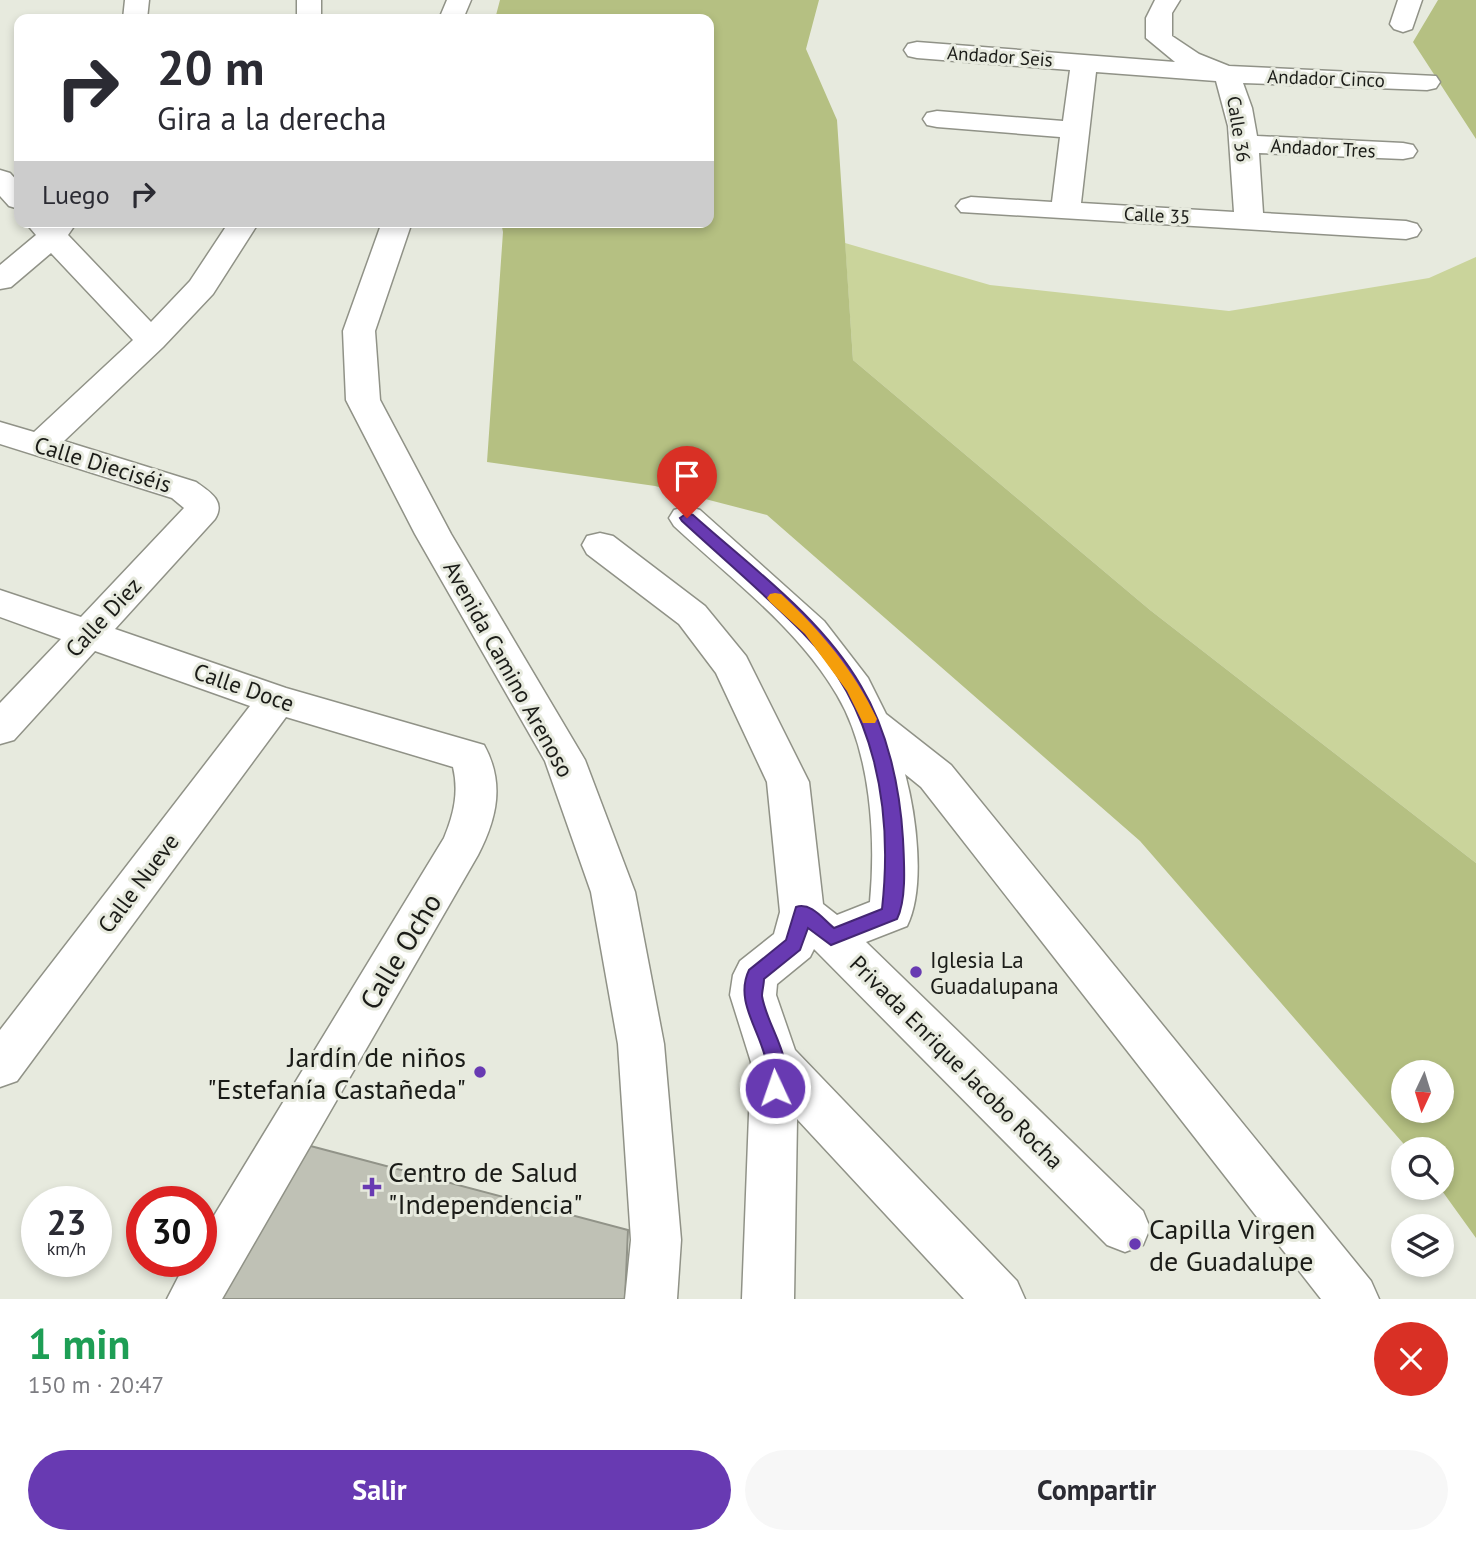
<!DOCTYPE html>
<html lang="es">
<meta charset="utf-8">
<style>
:root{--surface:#fff;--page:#f7f7f7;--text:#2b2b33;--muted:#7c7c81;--accent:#683ab2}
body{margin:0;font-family:"PT Sans",sans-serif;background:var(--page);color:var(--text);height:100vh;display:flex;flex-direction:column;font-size:26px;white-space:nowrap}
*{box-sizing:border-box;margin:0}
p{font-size:23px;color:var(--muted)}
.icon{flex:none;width:38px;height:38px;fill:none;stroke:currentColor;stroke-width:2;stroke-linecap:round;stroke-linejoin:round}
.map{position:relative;height:1299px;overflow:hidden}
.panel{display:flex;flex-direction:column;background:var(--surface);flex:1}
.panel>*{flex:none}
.banner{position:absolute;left:14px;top:14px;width:700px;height:214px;border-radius:14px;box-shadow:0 4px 10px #0003;background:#fff;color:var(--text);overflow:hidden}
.needle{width:46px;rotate:184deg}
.tools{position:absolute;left:1391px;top:1060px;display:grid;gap:14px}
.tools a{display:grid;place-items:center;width:63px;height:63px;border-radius:50%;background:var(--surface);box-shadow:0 4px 10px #0003;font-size:35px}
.speed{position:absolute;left:21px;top:1186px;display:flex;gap:14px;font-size:35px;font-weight:700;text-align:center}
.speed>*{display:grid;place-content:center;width:91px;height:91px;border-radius:50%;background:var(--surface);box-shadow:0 4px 10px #0003;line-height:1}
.speed small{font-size:18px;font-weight:400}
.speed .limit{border:10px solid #d22;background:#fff;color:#111}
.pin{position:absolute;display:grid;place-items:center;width:60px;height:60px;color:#fff;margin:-72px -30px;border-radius:50% 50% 50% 0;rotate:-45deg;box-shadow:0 0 7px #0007}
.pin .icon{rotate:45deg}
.me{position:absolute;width:77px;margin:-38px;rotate:357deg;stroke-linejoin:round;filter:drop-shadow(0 0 5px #0008)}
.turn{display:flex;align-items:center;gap:24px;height:147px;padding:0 28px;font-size:32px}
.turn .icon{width:91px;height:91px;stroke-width:2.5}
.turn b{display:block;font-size:49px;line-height:60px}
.then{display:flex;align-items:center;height:66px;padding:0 28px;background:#0003;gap:14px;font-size:26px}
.round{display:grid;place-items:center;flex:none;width:74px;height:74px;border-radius:37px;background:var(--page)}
.summary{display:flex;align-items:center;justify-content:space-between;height:119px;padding:0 28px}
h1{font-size:42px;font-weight:800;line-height:52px;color:#1e9e55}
.action{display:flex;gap:14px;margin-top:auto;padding:14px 28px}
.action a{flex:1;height:80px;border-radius:42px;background:var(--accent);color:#fff;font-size:28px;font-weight:800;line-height:80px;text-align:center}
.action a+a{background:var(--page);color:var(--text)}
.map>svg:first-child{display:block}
</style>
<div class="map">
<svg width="1476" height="1299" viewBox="0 0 1476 1299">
<rect width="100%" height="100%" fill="#e7eade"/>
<path fill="#cad49b" d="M845 243 990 285 1229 311 1429 278 1476 257V863L1150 610 853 360Z"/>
<path fill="#b5c082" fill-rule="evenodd" d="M500 0H819L806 49 837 120 853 360 1150 610 1476 863V1238L1440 1188H1442V1150H1409L1140 841 767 515 655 486 487 462 503 232 501 222H709V19H495ZM1404 1073H1442V1111H1404Z
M1438 0H1476V139L1413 42Z"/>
<path fill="#bfc1b5" stroke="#919388" stroke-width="2" d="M303 1144 628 1230 625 1299H213Z"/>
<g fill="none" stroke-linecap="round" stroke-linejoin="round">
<defs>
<path id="street" d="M125 0H149L147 19H123Z
M297 0H321V19H297Z
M1155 0H1180L1172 13V36L1199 54 1229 66 1436 76 1440 82 1436 88 1427 90 1243 83 1252 108 1257 136 1403 143 1413 145 1417 151 1413 157 1403 159 1259 153 1263 213 1406 221 1417 224 1421 230 1417 236 1406 239 961 212 956 206 961 200 971 197 1052 202 1060 137 937 127 927 125 923 119 927 113 937 111 1063 121 1070 70 917 58 908 56 904 50 908 44 917 42 1175 62 1146 38V18ZM1096 72 1216 81 1228 126 1234 212 1081 203Z
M1398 0H1422L1412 29 1403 32 1394 29 1390 24Z
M0 170 10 173 19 183V209L9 206 0 196Z
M25 222H77L68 235 151 322 190 281 229 222H259L213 294 163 347 64 441 196 482C210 492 226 501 215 519L115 629 286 688 484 745C505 783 497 818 478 855L222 1299H167L186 1262H201V1237L444 838C454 814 459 792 453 767L286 717 17 1081 0 1087V1030L250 706 95 651 14 740 0 744V703L61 639 0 617V590L81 617 184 508 172 498 0 444V422L34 432 133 340 51 253 11 287 0 289V265L36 235Z
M687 506 700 510 824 621 868 678 886 714 951 765 1371 1281 1379 1299H1321L921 787 905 774C916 814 926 888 907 926L866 942 1143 1211 1150 1228 1143 1245 1125 1252 1107 1245 814 949 810 957 777 984 776 995 795 1050 1017 1281 1025 1299H964L797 1119 794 1299H742L751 1062 730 995 733 975 740 961 774 934 780 912 767 782 716 673 679 624 587 554 582 545 587 536 600 533 613 536 705 606 746 656 809 782 823 904 837 915 870 902C876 838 871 752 837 695 798 628 730 578 674 526L669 518 674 510Z"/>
<path id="secondary" d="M447 0H471L463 19H439Z
M382 222H412L375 331 380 400 451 534 585 760 635 892 664 1044 681 1240 677 1299H625L631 1240 618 1044 591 892 545 761 415 534 346 400 343 331Z"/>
</defs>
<use href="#street" stroke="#909287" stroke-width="3"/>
<use href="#secondary" stroke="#909287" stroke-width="3"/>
<use href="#street" fill="#fff" fill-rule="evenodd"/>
<use href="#secondary" fill="#fff" fill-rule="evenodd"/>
</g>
<path fill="#683ab2" stroke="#442674" stroke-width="2" d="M687 513 693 515C751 567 821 617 861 686 888 731 900 788 903 839 904 861 907 899 897 919L831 945 808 928 800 950 764 979C764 984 762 991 762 996 767 1028 797 1060 782 1094L775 1097 768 1094C762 1083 767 1072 766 1061 760 1030 734 1001 749 970L786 940 796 907C811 902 823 919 834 928L882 909C893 810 876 707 803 633 765 594 722 558 682 521L680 518Z"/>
<path fill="#f59e0b" d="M775 593 781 594C821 631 854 670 877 719L875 723H863L847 691 805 634 770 602 767 598 770 594Z"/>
<g fill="#683ab2" stroke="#e7eade" stroke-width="2.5">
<circle cx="916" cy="972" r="7"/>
<circle cx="480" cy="1072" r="7"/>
<path d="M368.5 1176.5h7v7h7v7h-7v7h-7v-7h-7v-7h7z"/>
<circle cx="1135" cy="1244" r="7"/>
</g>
<g text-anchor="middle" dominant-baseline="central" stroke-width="6" stroke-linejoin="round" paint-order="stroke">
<g font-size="19" fill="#1b1c18" stroke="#e7eade">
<text transform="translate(1000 56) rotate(4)">Andador Seis</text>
<text transform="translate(1326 78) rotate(2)">Andador Cinco</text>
<text transform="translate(1239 129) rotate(81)">Calle 36</text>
<text transform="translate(1323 148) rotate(3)">Andador Tres</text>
<text transform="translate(1157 215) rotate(3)">Calle 35</text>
</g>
<g font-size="23" fill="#1b1c18" stroke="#e7eade">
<text transform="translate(103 464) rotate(17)">Calle Dieciséis</text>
<text transform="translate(103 617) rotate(-47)">Calle Diez</text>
<text transform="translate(509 669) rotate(61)">Avenida Camino Arenoso</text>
<text transform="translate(244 687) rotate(19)">Calle Doce</text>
<text transform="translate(138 883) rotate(-53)">Calle Nueve</text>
<text transform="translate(957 1062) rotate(45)">Privada Enrique Jacobo Rocha</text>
</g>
<g font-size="23" fill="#1b1c18" stroke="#e7eade" text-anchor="start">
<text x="930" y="959">Iglesia La<tspan x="930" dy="26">Guadalupana</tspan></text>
</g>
<g font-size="28" fill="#1b1c18" stroke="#e7eade">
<text transform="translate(400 951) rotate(-59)">Calle Ocho</text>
</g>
<g font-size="28" fill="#1b1c18" stroke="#e7eade" text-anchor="start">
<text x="466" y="1056" text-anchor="end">Jardín de niños<tspan x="466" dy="32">"Estefanía Castañeda"</tspan></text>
<text x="388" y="1171">Centro de Salud<tspan x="388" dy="32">"Independencia"</tspan></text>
<text x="1149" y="1228">Capilla Virgen<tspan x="1149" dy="32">de Guadalupe</tspan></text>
</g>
</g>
</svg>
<div class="tools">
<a><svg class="needle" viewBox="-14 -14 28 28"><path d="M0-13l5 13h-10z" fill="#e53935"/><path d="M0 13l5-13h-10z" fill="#7c7c81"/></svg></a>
<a><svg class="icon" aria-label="search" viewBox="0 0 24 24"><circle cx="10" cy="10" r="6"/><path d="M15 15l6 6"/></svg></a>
<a><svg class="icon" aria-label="layers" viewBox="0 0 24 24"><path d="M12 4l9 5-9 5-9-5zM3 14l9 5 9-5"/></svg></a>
</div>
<div class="speed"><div>23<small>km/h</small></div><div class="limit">30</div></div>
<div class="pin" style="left:687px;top:518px;background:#d93025"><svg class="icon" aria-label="arrive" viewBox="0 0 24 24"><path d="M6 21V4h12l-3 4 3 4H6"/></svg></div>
<svg class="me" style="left:775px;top:1088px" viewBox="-20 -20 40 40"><circle r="17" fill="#683ab2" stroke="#fff" stroke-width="3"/><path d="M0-11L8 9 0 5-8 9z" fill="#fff"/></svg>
<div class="banner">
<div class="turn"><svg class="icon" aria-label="right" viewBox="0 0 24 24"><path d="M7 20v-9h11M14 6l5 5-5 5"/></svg><div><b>20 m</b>Gira a la derecha</div></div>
<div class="then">Luego<svg class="icon" aria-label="right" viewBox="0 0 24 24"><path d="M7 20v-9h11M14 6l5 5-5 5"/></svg></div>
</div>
</div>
<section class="panel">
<div class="summary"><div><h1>1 min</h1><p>150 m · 20:47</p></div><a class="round" style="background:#d93025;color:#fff"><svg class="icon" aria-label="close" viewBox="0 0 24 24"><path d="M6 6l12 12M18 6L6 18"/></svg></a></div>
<div class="action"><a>Salir</a><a>Compartir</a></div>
</section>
